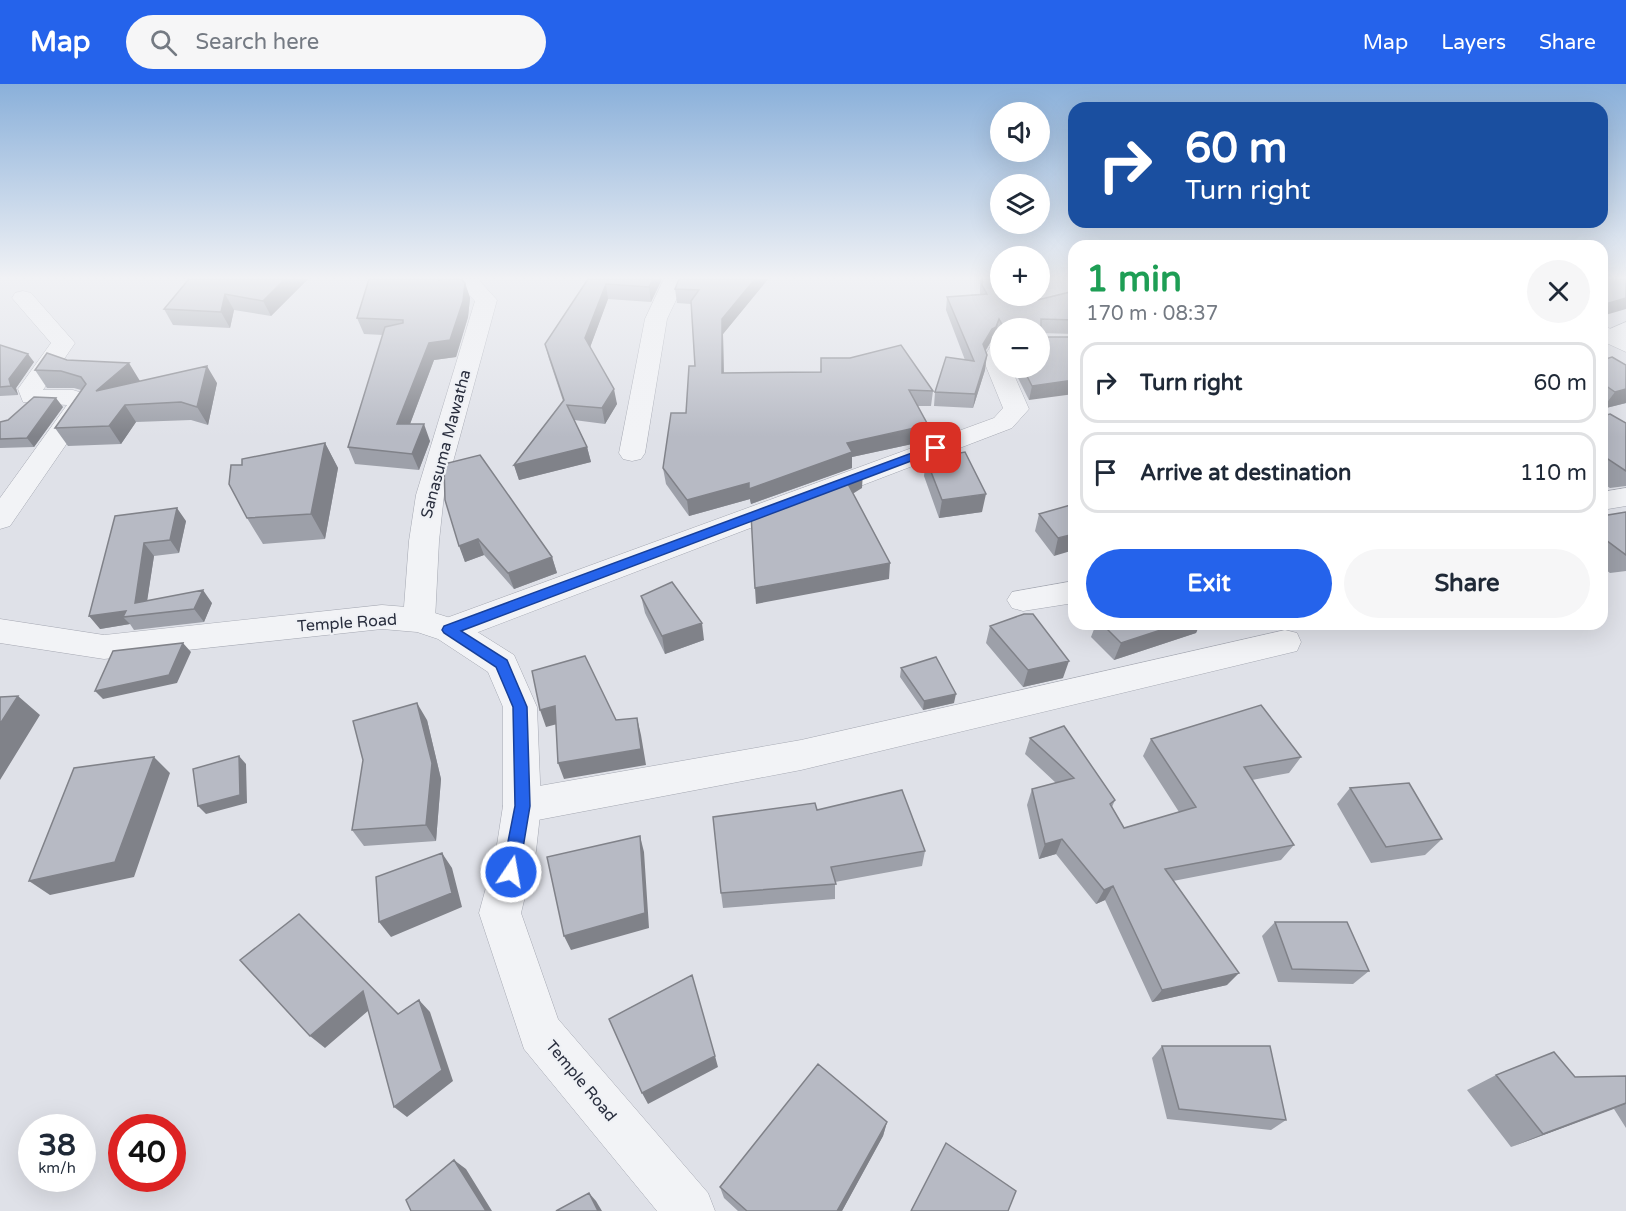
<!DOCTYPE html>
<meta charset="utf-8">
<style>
:root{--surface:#fff;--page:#f6f6f7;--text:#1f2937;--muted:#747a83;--line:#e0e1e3;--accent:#2563eb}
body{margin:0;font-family:"Varela Round",sans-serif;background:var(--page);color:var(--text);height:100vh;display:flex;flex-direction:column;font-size:22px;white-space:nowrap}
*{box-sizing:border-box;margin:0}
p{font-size:20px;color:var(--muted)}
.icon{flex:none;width:33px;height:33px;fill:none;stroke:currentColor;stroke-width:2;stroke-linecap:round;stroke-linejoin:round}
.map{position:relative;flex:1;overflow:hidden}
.details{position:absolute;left:1068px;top:156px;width:540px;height:390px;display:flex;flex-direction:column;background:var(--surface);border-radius:18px;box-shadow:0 6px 24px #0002}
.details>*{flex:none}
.hud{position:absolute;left:1068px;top:18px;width:540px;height:126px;border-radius:18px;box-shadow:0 6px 24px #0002;background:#1a4fa0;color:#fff;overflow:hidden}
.fabs{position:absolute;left:990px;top:18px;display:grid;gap:12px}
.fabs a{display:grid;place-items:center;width:60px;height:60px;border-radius:50%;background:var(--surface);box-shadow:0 6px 24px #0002;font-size:30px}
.speed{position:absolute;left:18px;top:1030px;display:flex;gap:12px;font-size:30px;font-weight:700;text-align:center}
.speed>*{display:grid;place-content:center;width:78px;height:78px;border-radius:50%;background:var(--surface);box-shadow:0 6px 24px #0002;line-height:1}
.speed small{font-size:15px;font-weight:400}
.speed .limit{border:9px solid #d22;background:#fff;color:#111}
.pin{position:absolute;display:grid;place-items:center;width:51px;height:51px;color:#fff;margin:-26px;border-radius:12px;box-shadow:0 3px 9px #0006}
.me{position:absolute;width:66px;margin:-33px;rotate:12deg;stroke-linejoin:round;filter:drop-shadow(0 0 4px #0008)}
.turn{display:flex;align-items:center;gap:21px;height:126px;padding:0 18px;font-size:27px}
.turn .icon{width:78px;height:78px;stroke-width:2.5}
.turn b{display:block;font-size:42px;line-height:51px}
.round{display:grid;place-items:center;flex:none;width:63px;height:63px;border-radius:32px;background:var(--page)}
.head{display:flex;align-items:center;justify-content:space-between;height:102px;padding:0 18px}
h1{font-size:36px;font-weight:700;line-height:45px;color:#1e9e55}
.cta{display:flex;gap:12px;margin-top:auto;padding:12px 18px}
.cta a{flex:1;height:69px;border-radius:36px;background:var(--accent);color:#fff;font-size:24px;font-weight:700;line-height:69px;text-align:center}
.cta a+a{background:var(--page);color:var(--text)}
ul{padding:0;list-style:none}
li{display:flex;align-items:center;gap:18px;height:81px;margin:0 12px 9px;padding:0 6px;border:3px solid var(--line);border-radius:18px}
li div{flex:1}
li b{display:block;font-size:22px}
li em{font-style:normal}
header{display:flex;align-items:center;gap:36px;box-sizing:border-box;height:84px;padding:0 30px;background:var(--accent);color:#fff}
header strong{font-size:28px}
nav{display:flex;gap:33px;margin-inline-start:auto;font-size:21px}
.search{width:420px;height:54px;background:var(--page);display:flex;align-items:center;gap:15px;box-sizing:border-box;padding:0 21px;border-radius:33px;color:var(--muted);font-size:22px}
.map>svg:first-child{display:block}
</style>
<header>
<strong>Map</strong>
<div class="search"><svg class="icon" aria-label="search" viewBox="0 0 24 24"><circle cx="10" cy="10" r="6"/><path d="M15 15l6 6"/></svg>Search here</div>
<nav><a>Map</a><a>Layers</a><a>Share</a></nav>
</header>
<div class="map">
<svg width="1626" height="1127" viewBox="0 0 1626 1127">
<rect width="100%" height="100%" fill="#dfe1e8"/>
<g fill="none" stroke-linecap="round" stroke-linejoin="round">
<defs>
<path id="minor" d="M455 195H478L497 216 444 411 439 457 435 536 430 544 419 548 408 544 403 536 409 457 416 411 475 217Z
M664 195H686L667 235 645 369 641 375 632 377 623 375 619 369 645 235Z
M23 207 31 209 75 259 43 306H73L92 312 96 317 10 442 0 445V414L67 321 23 318 18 305 51 259 12 214 15 209Z
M1626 238V254L1611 260 1603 258V248Z
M1000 258V284H1011L1029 325 1012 344 460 555 449 558 438 555 433 546 438 537 994 334 1003 324 983 275 992 260Z
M1626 404V422L1602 426V408Z
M1074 497V519L1023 527 1012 524 1007 516 1012 508Z
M1285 546 1297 549 1301 558 1297 567 801 686 522 739 509 734 503 722 509 710 522 705 801 656Z"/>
<path id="tertiary" d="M1602 241 1626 252V268L1602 257Z
M382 521 419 524 460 537 514 571 537 623 541 722 536 767 521 829 558 935 708 1109 715 1127H657L524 965 479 829 496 767 503 722V623L488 588 438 555 417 548 382 545 104 575 0 559V535L104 551Z"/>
</defs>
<use href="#minor" stroke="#a5a8b2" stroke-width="1"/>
<use href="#tertiary" stroke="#a5a8b2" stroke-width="1"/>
<use href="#minor" fill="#f2f3f6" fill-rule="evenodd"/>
<use href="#tertiary" fill="#f2f3f6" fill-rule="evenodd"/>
</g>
<path fill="#9da0a9" d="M189 195H308L271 232 234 226 230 244 173 241 164 225Z
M588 195H662L651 218 608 215 590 263 617 320 605 340 574 336 587 363 591 378 519 396 514 381 563 317 549 275 545 260Z
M679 195H768L723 250 724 289 933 307 931 322H917L926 357 852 373V384L751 420 750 415 689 432 666 400 663 384 686 329 695 282 691 220 677 219 675 205Z
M980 195H1000L1017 221 1074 207V250L1041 249V253H1074L1029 316 1013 284H1040V244H1000V257L996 249 994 257 990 259 986 266 985 286 973 324 934 322 935 308 965 276 946 226 947 213 980 210Z
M439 196 465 199 470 214 468 233 456 273 434 276 410 340 430 357 419 386 355 380 348 363 383 251 364 250 357 234Z
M0 261 34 278 16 304 18 311 0 312Z
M67 276 140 297 217 299 208 341 191 336 136 338 121 360 68 362 55 344 81 306 74 304H47L35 286Z
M1602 276 1626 281V319L1602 325Z
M63 323 34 363 0 364V338Z
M1602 332 1626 339V402L1610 404 1602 399Z
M325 359 338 384 325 455 263 460 247 434 242 381Z
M926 375 982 428 939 434 924 392Z
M445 416 552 473 557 489 514 505 484 471 465 478Z
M1074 420 1054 472 1035 447 1039 430Z
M1626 428V487L1610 489 1602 483V432Z
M115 432 186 437 179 469 154 472 147 516 212 519 204 538 134 546 130 540 100 545Z
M641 512 704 556 665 570 645 529Z
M1096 540H1237L1203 546 1199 542 1196 549 1114 576 1091 553Z
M990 542 1063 594 1023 603 986 559Z
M901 584 954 619 923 626 900 593Z
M427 636 441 695 436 757 364 762 352 746Z
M1030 654 1115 716 1112 723 1124 744 1179 728 1143 672 1151 655 1301 673 1289 689 1252 696 1294 761 1281 776 1173 797 1227 901 1152 918 1105 816 1096 820 1056 770 1039 775 1027 721 1032 705 1056 699 1025 670Z
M1350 704 1442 755 1425 771 1371 779 1337 720Z
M817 726 925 767 922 782 835 798V815L723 824 721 809Z
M1275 838 1369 887 1353 900 1278 898 1262 852Z
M1162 962 1286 1036 1271 1046 1167 1035 1152 974Z
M1496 991 1575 993 1626 992V1044L1614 1025 1511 1063 1467 1006Z
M887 1038 883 1052 842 1127H738L724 1114 720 1103Z"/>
<path fill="#808289" d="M285 195H308L271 232 263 217Z
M653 195H662L651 218 649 203Z
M755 195H768L723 250 724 305 722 289V235Z
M465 199 470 214 468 233 456 273 434 276 404 356 397 340 429 259Z
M606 200 608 215 588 269 585 254Z
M225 210 234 226 230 244 221 228Z
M1626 214V225L1602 232V221Z
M999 235 994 257 990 259 981 274 983 260Z
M28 270 34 278 16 304 18 311 11 302 9 295Z
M987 271 985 286 973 324 975 310Z
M129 279 140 297 96 307Z
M207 282 217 299 208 341 197 323Z
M1074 296V310L1029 316 1032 302Z
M614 305 617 320 605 340 602 324Z
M1626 305V319L1602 325 1615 308Z
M56 314 63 323 34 363 27 354Z
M125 321 136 338 121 360 109 342Z
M424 340 430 357 419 386 412 370Z
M928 341 926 357 852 373V384L751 420 750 415 689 432 687 416 847 359Z
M325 359 338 384 325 455 311 430Z
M587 363 591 378 519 396 514 381Z
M863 388 862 404 846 414 847 398Z
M986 410 982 428 939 434 942 416Z
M177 424 186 437 179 469 170 456Z
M1074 450V466L1054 472 1058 454Z
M478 455 484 471 465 478 459 462Z
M144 459 154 472 145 531 135 519Z
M552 473 557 489 514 505 508 489Z
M890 479 889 495 756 520 755 504Z
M203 506 212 519 204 538 194 525Z
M126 527 123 533 130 540 100 545 89 532Z
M702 539 704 556 665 570 662 552Z
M1179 540H1200L1196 549 1114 576 1121 559Z
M1206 540H1237L1203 546Z
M183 559 191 568 177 599 103 615 95 607Z
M1069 577 1063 594 1023 603 1028 586Z
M956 610 954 619 923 626 924 617Z
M18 612 40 631 0 696V640Z
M417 619 427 636 441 695 436 757 426 741Z
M555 622 561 639 546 643 540 626Z
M637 634 641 651 646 681 564 695 558 679Z
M239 672 246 680 247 719 206 730 198 722Z
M154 673 170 689 134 793 50 811 29 797Z
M640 752 644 768 649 844 571 866 564 852Z
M1062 755 1056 770 1039 775 1045 760Z
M442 769 452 784 462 823 391 853 379 838Z
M1113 802 1105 816 1096 820 1104 806Z
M1239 889 1227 901 1152 918 1162 906Z
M363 907 376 920 325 964 310 952Z
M419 916 430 928 453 997 407 1033 394 1023Z
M715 972 718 983 648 1020 642 1009Z
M1626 1019V1020L1511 1063 1543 1050Z
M887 1038 883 1052 842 1127H837Z
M454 1076 466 1085 492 1127H486Z
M589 1109 596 1117 602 1127H598Z"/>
<path fill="#b7bac4" stroke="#808289" stroke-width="1.5" d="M189 195H285L263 217 225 210 221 228 164 225Z
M369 195H438L439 196 440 195H461L465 199 463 217 450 256 429 259 397 340H424L412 370 348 363 385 243 403 239V236L357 234Z
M588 195H653L649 203 606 200 585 254 614 305 602 324 567 321 587 363 514 381 564 316 545 260Z
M679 195H755L722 235V289L821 288V274H850L901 261 933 307 909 306 928 341 847 359 852 368 749 405V399L687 416 663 384 671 329H686L689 282H695L691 217 699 206 675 205Z
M982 195H1000V212H1015L1017 221 1074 207V236L1041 235V253H1074V296L1032 302 1023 284H1040V244H1004L999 235 996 243 992 245 983 260 987 271 975 310 935 308 946 273 974 277 947 213 987 210 982 201Z
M1602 195H1626V214L1602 221Z
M0 261 28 270 9 295 11 302 0 303Z
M47 269 67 276 129 279 96 307 207 282 197 323 181 318 125 321 109 342 55 344 86 300 81 293 61 287 35 286Z
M1612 273 1626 281V305L1615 308 1602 299V276Z
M34 313 56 314 27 354 0 355V338L8 336Z
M1610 330 1626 339V387L1602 371V332Z
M325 359 311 430 247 434 229 400 231 381H242V375Z
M965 368 986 410 942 416 926 375Z
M480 371 552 473 508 489 478 455 459 462 445 416 444 380Z
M863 388 847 398 890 479 755 504 751 430Z
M1074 420V450L1058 454 1039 430Z
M177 424 170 456 144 459 135 519 203 506 194 525 123 533 126 527 89 532 115 432Z
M1626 428V471L1602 453V432Z
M672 498 702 539 662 552 641 512Z
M1024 530H1033L1069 577 1028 586 990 542Z
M1102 540H1179L1121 559Z
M183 559 169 591 95 607 113 567Z
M585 572 616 636 637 634 641 665 558 679 555 622 540 626 532 587Z
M936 573 956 610 924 617 901 584Z
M18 612 0 640V613Z
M417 619 432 679 426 741 352 746 363 676 353 637Z
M1261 621 1301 673 1244 683 1294 761 1165 785 1239 889 1162 906 1113 802 1104 806 1062 755 1045 760 1032 705 1074 694 1030 654 1064 642 1115 716 1110 720 1124 744 1196 723 1151 655Z
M239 672 240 711 198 722 193 685Z
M154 673 115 778 29 797 74 684Z
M1409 699 1442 755 1386 763 1350 704Z
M902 706 925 767 831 783 836 800 721 809 713 733 815 719 817 726Z
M640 752 645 829 564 852 547 773Z
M442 769 452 809 379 838 376 793Z
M299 830 398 930 419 916 442 986 394 1023 363 907 310 952 240 876Z
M1275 838H1347L1369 887 1292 885Z
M692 891 715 972 642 1009 609 935Z
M1162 962H1270L1286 1036 1179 1025Z
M1554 968 1575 993 1626 992V1019L1543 1050 1496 991Z
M818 980 887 1038 837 1127H747L720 1103Z
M946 1059 1016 1107 1008 1127H911Z
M454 1076 486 1127H411L406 1116Z
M589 1109 598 1127H556Z"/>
<linearGradient id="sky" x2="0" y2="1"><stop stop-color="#8ab0da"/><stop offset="0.55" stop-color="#f1f2f5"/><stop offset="1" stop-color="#f1f2f5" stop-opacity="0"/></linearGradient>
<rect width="1626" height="353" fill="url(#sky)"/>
<path fill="#2563eb" stroke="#184099" stroke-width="1.5" d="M936 360 942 364 940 366 461 547 507 576 527 623 530 722 519 788 516 793 511 795 505 793 502 788 515 722 513 623 496 583 444 549 442 546 444 542Z"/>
<g text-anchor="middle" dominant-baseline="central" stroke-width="4.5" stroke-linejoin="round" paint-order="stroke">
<g font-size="16" fill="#292e3e" stroke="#eff1f5">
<text transform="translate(446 360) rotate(-75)">Sanasuma Mawatha</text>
<text transform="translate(347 539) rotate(-4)">Temple Road</text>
<text transform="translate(581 997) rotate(50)">Temple Road</text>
</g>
</g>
</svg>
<div class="fabs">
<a><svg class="icon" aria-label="sound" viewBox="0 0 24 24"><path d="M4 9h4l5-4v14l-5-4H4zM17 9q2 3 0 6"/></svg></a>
<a><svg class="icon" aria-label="layers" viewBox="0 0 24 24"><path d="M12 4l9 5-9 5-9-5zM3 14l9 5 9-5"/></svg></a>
<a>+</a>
<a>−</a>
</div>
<div class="speed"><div>38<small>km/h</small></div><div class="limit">40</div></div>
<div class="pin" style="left:936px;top:364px;background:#d93025"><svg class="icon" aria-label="arrive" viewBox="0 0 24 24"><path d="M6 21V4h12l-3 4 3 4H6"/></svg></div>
<svg class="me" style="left:511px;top:788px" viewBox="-20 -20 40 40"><circle r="17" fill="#2563eb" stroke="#fff" stroke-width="3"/><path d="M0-11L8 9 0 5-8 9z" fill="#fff"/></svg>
<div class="hud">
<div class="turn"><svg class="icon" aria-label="right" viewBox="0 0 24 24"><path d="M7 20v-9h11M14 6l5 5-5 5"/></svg><div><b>60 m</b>Turn right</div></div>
</div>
<section class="details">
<div class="head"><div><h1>1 min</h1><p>170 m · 08:37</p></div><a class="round"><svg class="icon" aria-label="close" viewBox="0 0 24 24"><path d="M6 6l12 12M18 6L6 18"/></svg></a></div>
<ul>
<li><svg class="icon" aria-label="right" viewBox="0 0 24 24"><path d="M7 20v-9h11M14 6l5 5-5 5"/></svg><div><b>Turn right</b></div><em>60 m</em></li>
<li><svg class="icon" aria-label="arrive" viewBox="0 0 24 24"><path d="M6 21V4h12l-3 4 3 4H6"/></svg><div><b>Arrive at destination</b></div><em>110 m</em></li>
</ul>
<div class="cta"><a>Exit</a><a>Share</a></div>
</section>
</div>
